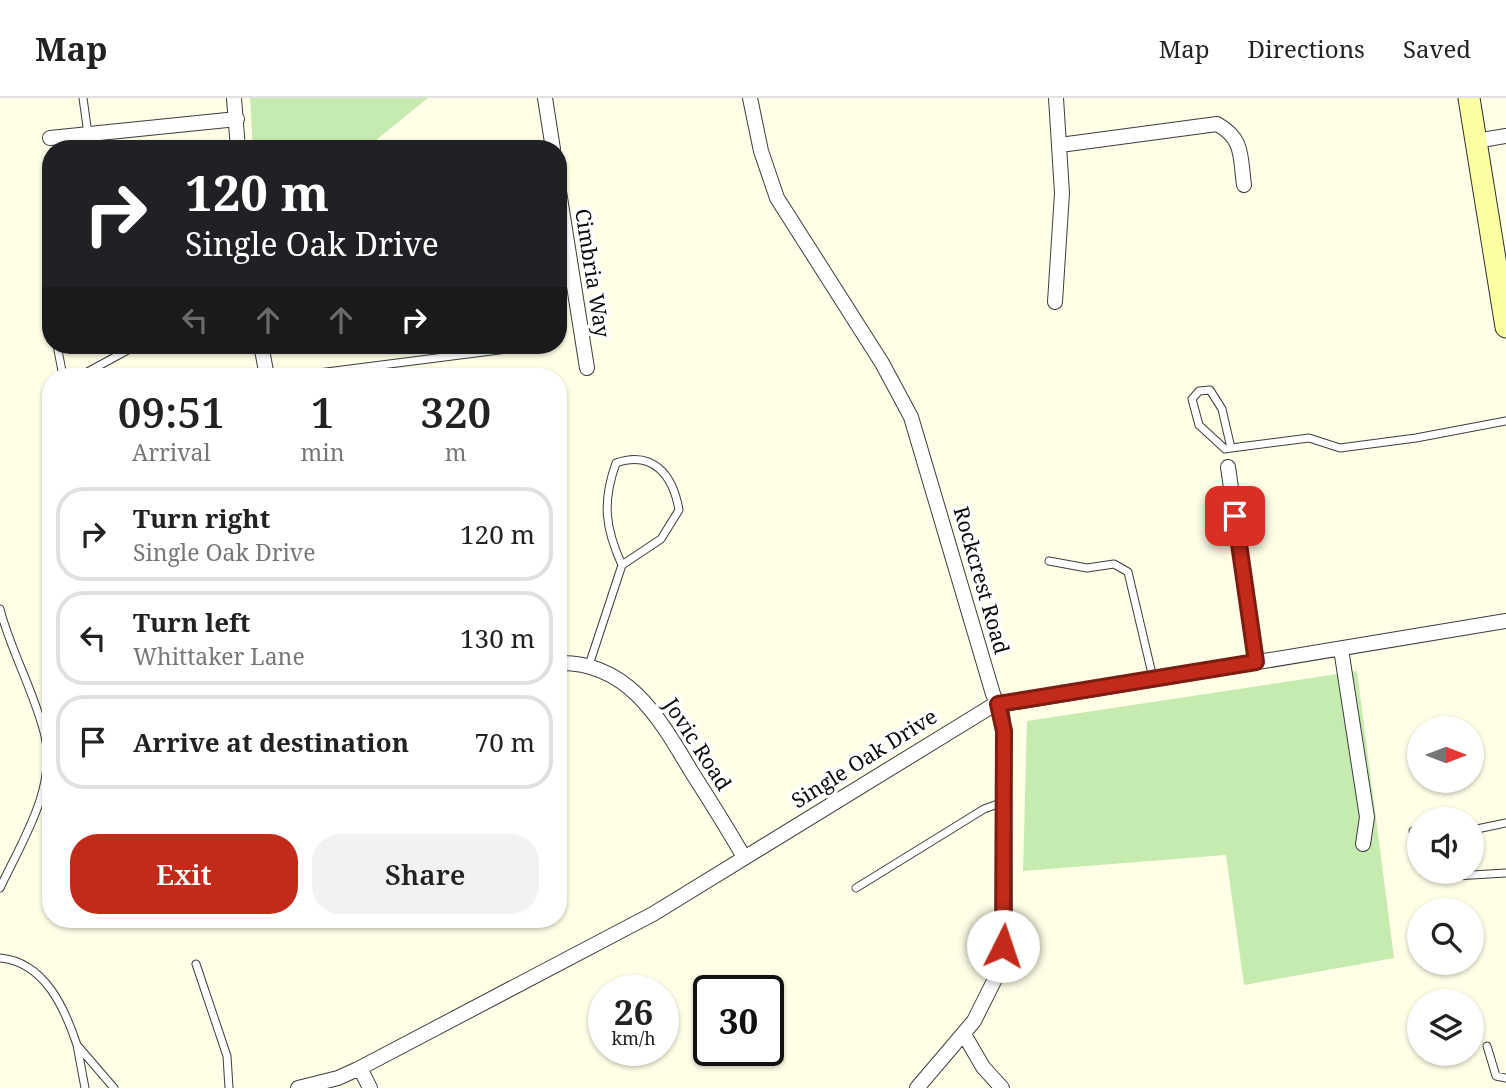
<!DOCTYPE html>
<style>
:root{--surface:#fff;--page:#f2f2f2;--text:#222;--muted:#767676;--line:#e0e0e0;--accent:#c22b1a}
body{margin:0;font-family:"Noto Serif",serif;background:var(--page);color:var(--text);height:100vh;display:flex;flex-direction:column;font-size:26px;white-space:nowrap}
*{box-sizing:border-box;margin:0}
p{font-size:23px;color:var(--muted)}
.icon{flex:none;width:38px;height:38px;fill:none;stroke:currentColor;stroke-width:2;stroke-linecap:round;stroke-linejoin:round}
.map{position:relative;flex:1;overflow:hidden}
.panel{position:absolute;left:42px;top:270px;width:525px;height:560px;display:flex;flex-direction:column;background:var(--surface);border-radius:28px;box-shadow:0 2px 5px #0004}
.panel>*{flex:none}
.hud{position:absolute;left:42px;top:42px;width:525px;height:214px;border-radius:28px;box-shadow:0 2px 5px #0004;background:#202124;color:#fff;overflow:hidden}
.needle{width:46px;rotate:90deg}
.buttons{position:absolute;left:1407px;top:618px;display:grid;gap:14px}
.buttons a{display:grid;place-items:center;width:77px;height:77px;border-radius:50%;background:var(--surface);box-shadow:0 2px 5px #0004;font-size:35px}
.speed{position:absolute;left:588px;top:877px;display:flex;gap:14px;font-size:35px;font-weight:700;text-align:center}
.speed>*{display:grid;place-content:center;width:91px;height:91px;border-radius:50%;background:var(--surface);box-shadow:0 2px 5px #0004;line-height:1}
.speed small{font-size:18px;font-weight:400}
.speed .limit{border:4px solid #111;border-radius:10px;background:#fff;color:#111}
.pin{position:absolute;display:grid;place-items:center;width:60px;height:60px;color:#fff;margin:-30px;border-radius:14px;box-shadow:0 4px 10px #0006}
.me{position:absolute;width:77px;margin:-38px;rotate:4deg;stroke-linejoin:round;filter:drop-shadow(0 0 5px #0008)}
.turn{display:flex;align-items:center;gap:24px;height:147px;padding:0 28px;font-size:32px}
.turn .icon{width:91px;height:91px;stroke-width:2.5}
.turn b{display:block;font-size:49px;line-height:60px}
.lanes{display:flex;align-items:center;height:66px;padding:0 28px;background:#0003;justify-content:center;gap:35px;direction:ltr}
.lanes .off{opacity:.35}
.eta{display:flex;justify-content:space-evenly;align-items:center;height:119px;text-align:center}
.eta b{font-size:42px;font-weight:600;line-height:49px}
.primary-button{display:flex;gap:14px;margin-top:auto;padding:14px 28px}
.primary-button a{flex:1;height:80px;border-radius:28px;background:var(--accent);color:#fff;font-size:28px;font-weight:600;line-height:80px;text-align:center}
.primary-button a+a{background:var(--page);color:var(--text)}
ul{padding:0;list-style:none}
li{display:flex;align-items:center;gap:21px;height:94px;margin:0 14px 10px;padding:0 14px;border:4px solid var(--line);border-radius:28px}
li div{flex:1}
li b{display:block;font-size:26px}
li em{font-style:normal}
header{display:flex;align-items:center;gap:42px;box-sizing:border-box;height:98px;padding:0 35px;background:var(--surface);border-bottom:2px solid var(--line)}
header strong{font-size:33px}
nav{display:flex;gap:38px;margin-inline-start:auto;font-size:24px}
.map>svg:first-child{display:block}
</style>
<header>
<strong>Map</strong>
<nav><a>Map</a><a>Directions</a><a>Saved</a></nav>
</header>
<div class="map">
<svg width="1506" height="990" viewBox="0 0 1506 990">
<rect width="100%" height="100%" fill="#fffee7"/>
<path fill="#c5ebaf" d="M250 0H428L365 51H253Z
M1357 573 1394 860 1244 887 1226 757 1023 773 1027 623Z"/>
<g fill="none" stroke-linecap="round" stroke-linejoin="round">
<defs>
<path id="lane" d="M83 0 88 36
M57 247 62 273 69 278
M80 278 137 247
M295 278 507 251
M1231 350 1222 311 1210 292 1199 293 1192 301 1199 327 1225 351 1231 350 1309 340 1340 350 1416 340 1506 323
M1049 463 1087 470 1114 466 1128 474 1153 580
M0 511C11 554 35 595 45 638 57 690 21 745 0 790
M589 567 622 467C605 430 602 404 616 365 653 352 673 377 679 412L661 441 622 467
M1472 732 1506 725
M1413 733 1419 735
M1455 778 1506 775
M856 790 984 711 1006 703
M0 860C45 864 65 911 77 947
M196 866 227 958 229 990
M1487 948 1496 978 1506 980
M85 990 77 947 114 990"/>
<path id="street" d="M234 0 238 51
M545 0 553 51
M750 0 761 53 777 100 882 265 911 319 993 596 1002 616 1004 633 1005 834 1001 863 996 879 974 923 917 990
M50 40 237 21
M1476 43 1506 38
M1060 47 1217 26C1244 41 1240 58 1244 87
M558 87 587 270
M1055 204 1062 95 1056 0
M261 247 267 278
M1228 369 1256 564
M1341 551 1367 719 1363 746
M558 565C628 563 660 621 691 673 709 701 727 730 744 759
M965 938 983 969 1002 990
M360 970 370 990
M298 990 338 980 360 970 653 816 992 608 1506 523"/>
<path id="secondary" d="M1469 0 1506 229"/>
</defs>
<use href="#lane" stroke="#3d3d3d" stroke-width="9"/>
<use href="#street" stroke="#3d3d3d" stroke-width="16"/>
<use href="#secondary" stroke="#2c2c2c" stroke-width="23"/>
<use href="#lane" stroke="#fff" stroke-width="7"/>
<use href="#street" stroke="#fff" stroke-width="14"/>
<use href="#secondary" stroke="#fcffa2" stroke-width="21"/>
</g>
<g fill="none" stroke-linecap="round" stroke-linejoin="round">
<defs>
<path id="route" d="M1003 848 1004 633 998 606 1256 564 1235 418"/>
</defs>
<use href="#route" stroke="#7e1c11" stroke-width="18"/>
<use href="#route" stroke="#c22b1a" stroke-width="12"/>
</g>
<g text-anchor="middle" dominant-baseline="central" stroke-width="7" stroke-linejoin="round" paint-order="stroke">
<g font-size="21" fill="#0a0a0a" stroke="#fff">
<text transform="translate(593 175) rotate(81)">Cimbria Way</text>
<text transform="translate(982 482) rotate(74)">Rockcrest Road</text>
<text transform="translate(698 646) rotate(57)">Jovic Road</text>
<text transform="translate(864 660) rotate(-32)">Single Oak Drive</text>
</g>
</g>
</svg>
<div class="buttons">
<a><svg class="needle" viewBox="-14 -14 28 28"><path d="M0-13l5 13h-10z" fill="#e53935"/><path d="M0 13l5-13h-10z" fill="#767676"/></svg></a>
<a><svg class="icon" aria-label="sound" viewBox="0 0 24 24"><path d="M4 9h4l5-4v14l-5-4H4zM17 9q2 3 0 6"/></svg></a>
<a><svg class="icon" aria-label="search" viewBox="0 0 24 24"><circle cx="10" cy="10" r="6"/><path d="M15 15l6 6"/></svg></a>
<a><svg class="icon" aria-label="layers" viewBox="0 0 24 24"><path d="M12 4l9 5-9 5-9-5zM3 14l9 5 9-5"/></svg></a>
</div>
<div class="speed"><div>26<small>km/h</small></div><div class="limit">30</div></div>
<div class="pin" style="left:1235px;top:418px;background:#d93025"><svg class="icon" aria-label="arrive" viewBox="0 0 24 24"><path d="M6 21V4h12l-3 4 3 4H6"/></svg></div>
<svg class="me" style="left:1003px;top:848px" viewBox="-20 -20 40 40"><circle r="19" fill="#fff"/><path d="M0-13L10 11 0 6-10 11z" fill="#c22b1a"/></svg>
<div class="hud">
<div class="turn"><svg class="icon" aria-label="right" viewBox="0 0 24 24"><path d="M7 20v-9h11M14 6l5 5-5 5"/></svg><div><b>120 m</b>Single Oak Drive</div></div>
<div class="lanes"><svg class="icon off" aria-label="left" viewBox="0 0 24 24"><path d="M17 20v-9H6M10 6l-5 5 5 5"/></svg><svg class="icon off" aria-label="ahead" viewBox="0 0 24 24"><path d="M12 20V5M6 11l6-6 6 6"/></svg><svg class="icon off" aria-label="ahead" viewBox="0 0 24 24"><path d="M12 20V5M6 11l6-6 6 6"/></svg><svg class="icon" aria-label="right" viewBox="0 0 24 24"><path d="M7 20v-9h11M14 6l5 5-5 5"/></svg></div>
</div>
<section class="panel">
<div class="eta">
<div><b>09:51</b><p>Arrival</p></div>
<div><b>1</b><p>min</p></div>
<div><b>320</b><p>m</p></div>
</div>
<ul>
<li><svg class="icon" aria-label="right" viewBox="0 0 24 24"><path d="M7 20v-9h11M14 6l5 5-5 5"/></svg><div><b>Turn right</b><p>Single Oak Drive</p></div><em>120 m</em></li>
<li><svg class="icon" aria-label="left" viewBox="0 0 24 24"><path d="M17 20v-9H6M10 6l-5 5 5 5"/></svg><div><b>Turn left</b><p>Whittaker Lane</p></div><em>130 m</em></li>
<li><svg class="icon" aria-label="arrive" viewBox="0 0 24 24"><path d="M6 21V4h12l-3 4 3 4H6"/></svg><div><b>Arrive at destination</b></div><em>70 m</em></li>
</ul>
<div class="primary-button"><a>Exit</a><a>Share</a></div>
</section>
</div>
